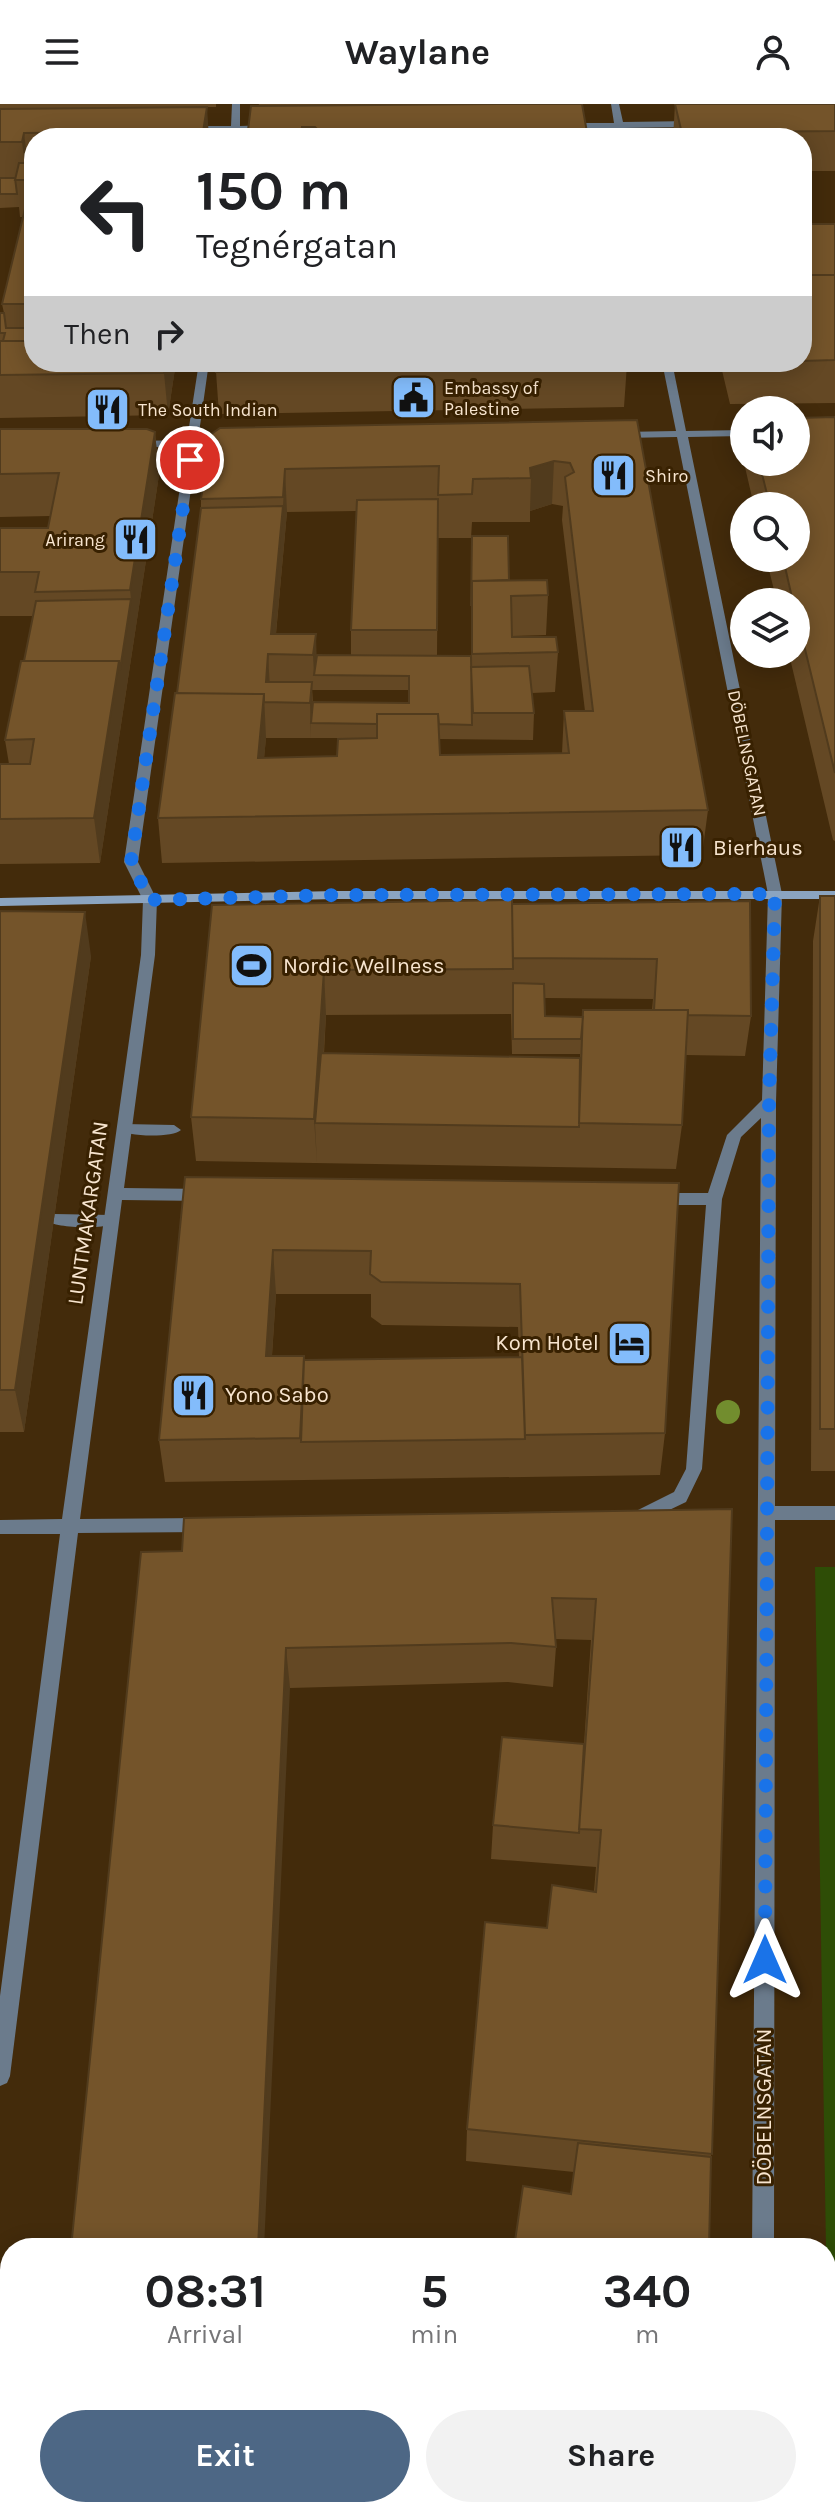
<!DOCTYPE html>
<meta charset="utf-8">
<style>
:root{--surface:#fff;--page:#f2f2f2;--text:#202124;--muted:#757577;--accent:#4d6785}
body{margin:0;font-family:Karla,sans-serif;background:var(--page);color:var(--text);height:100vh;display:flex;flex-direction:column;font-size:30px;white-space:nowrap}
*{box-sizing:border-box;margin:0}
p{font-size:26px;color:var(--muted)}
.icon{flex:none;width:44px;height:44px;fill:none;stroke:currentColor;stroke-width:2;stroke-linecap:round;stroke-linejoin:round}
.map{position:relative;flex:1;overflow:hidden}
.side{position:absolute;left:0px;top:2134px;width:836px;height:280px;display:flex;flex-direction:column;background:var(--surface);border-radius:32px 32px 0 0;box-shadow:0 4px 20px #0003}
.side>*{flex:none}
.hud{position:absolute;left:24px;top:24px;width:788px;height:244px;border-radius:32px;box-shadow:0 4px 20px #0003;background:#fff;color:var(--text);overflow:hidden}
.controls{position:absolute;left:730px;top:292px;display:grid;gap:16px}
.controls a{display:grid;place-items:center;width:80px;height:80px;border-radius:50%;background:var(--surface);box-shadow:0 4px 20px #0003;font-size:40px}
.pin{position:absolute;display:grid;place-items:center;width:68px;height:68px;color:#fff;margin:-34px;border:4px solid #fff;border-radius:50%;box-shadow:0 2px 8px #0007}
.me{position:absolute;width:88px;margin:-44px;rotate:0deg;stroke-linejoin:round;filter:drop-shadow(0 0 6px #0008)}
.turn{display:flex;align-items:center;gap:28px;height:168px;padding:0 40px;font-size:36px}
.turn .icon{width:104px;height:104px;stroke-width:2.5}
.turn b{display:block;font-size:56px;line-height:68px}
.then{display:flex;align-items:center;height:76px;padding:0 40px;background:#0003;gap:16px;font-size:30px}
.eta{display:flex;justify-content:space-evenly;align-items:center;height:136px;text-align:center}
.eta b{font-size:48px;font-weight:700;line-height:56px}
.primary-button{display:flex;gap:16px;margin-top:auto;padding:16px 40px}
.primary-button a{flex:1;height:92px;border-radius:48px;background:var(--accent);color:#fff;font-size:32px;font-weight:700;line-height:92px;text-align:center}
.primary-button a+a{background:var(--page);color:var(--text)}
header{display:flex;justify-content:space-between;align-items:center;height:104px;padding:0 40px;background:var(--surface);font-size:36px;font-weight:700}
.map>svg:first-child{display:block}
</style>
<header><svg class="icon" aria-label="menu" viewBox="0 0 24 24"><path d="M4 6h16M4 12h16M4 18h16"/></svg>Waylane<svg class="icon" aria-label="person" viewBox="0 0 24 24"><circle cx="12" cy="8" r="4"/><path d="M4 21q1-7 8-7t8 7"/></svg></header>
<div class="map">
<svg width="835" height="2414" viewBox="0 0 835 2414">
<rect width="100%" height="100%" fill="#432b0b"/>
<path fill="#2e4d06" d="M815 1463H835V2414H825L826 2144Z"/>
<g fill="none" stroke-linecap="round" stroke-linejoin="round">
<path fill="#6b7b8c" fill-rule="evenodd" d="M124 1020 174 1021 181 1026C173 1034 125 1033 117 1025Z
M54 1110 111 1111 119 1117C110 1126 55 1125 46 1116Z"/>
<path fill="#6b7b8c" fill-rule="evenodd" d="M232 0H240V22L270 21 275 24 270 27H240L238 34H232L231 27 190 28 185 25 190 22H231Z
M611 0H619L623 18 694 17 699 20 694 23 624 24 627 34H617L615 24 566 25 561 22 566 19H614Z
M199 258H209L198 336H230L235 339 230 342 197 343 138 758 157 796 155 851 124 1084 205 1085 213 1091 205 1097 122 1096 80 1415 205 1414 211 1416 214 1421 211 1426 205 1428 78 1429 10 1972 7 1979 0 1982V1892L60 1430H0V1416L62 1415 141 851 143 796 124 758 186 343H138L133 340 138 337 187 336Z
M662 258H672L686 327 744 326V332L688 333 782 790 776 998 775 1402H835V1416H775L774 2144H752L761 1014 741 1033 722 1095 702 1365 686 1398 636 1422 630 1420 627 1415 630 1410 674 1388 686 1365 706 1101H656L648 1095 656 1089H708L727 1031 762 996 768 790 677 333 622 334 617 331 622 328 676 327Z
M747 2404H771V2414H747Z"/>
<path fill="#8ba4c0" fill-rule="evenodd" d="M336 787H835V795H336L0 802V794Z"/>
</g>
<circle fill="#728d2e" cx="728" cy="1308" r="12"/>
<path fill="#644824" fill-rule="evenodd" d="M0 0H216V3H207L202 34H34V258H176L168 311 0 314V209H4L2 200 23 113H20L19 103 0 104Z
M259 0H582L588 34H247Z
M675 0H835V67H802V34H673Z
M802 120H835V299L730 300 720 258H802Z
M627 260 624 303 219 310 216 268Z
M835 313V737L833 736 789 550H796V498H777L766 454H796V402H754L745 363 746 358H796Z
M637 316 708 706 702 751 162 759 158 714 177 589 201 404V395L210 331ZM552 400 563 402 562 416 585 607H564L562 649 440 651 439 635 533 636 534 609 532 589 555 588 558 548 512 533V532L546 531 548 491 509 476 472 432 471 552 437 551 438 434H471L472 418H530V407ZM357 407 351 526V551H317L276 530 287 408ZM312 586H409V599L313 598ZM311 632V634H362L337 652 264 654 266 634H311Z
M0 325 155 328 159 371 100 759 0 760V660H9L5 636 24 557 33 512H0V424H48L50 412 0 413Z
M820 792H835V1367H811L813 837Z
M750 797 751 912 745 952 686 951 682 1021 676 1065 196 1057 191 1013 212 801 512 800ZM545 894 653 895 652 906 583 913 545 912ZM511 910 512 950H580V954L324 950 326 911Z
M0 807 91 852 24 1328H0Z
M185 1073 679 1079 665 1329 660 1371 165 1378 159 1336ZM276 1190H371V1213L382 1221 518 1223 519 1253 304 1256 272 1252Z
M732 1405 711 2053 571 2090 574 2068 466 2057 467 2025 547 1824 594 1787 596 1763 491 1755 493 1721 584 1640 591 1536 555 1535 556 1543 553 1583 508 1578 290 1584 182 1447Z"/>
<path fill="#513b1d" d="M207 3 209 34H202Z
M24 29 29 69 27 78 22 38Z
M166 258H176L168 311 164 269Z
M155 328 159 371 124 601 120 566 131 495 130 486Z
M554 357 552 400 530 407 531 374 530 364Z
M285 365 287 408 274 550 271 530 283 402Z
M316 530 317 565 314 571 313 551Z
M268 550 270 585 266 578Z
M119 557 124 601 100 759 94 714Z
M312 578 313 613 311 619V634L310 599Z
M264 590 266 634 260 698 258 654Z
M85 808 91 852 24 1328 15 1286Z
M324 866 326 911 319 1019H315L317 1059 314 1015Z
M273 1146 276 1190 269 1295 266 1252Z
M286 1544 290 1584 264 2144H258Z
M292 2404H299L298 2414H289Z"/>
<path fill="#74542a" stroke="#513b1d" stroke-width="2" d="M496 0H582L588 34H523L522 26H497L498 34H463L462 29H438V34H401L390 30H349L340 34H330L325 33 315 23H302L301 34H247L251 2Z
M675 0H835V27L750 28 751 34H683Z
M207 3 202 34H142L143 28 24 29 22 38H0V5Z
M19 59H34V200H2L32 76H15Z
M0 74H15L17 90H0Z
M802 120H835V171H802Z
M802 171H835V256L802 257Z
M0 209H4L6 224H34V237H3L5 229H0Z
M0 237H34V258H166L164 269 0 271Z
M218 258H627V260L216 268Z
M835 313V669L796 508V498H793L783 454H796V402H770L759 358H796V314Z
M637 316 708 706 158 714 175 589 264 590 258 654 337 652 338 635 377 634V610H438L440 651 569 649 564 607H593L565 373 574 368 570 359 554 357 530 364 531 374 473 375 472 390 438 391 439 362 387 363 285 365 283 393 201 395 210 331 220 324Z
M0 325H147L155 328 130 486 35 488 39 468H0V424H48L59 369 0 370Z
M438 395 437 526H351L357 396Z
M283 402 271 530H316L313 551 268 550 266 578H312L310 599 264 598V590L177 589 201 404Z
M472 432H508L509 476 472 477 471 502Z
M547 476 548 491 511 492 512 533H556L558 548 472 550V477Z
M131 495 120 566 119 557H24L36 497Z
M317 551 471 552 472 621 439 620 438 610H377V620L311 619 313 598 409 599V572L314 571Z
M21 557H119L94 714 0 715V660H30L34 635 5 636Z
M529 562 534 609H473L471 563Z
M820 792H835V1325H820Z
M512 796 513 865 324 866 314 1015 191 1013 212 801Z
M750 797 751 912 688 911V906H654L657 855 513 854 512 800Z
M0 807 85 808 15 1286H0Z
M513 879 544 880 545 912 583 913 581 935H513Z
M583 906H688L682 1021 579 1019Z
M321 949 580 954 579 1023 315 1019Z
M185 1073 679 1079 665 1329 525 1331 520 1180 381 1178 370 1170 371 1147 273 1146 266 1252H304L300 1334 159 1336Z
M522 1253 525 1335 301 1338 304 1256Z
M732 1405 712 2050 467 2025 485 1818 547 1824 552 1781 596 1788 601 1726 579 1725 596 1495 552 1494 556 1543 511 1539 286 1544 258 2144H71L141 1448 182 1447 184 1414Z
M502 1633 584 1640 579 1729 493 1721Z
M578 2039 711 2053 709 2144H514L523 2082 571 2090Z
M45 2404H292L289 2414H44Z
M476 2404H701L700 2414H475Z"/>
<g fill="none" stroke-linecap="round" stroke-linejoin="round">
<path stroke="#1a73e8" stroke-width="14" stroke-dasharray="0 25.2" d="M190 356 131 758 150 796 336 791 775 790 769 998 765 1856"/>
</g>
<defs>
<symbol id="civic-square" viewBox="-11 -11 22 22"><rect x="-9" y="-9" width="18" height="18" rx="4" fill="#83bcfb" stroke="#382101"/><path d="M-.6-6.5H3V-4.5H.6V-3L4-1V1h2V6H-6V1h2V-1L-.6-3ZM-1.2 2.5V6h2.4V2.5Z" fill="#111"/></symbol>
<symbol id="restaurant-square" viewBox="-11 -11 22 22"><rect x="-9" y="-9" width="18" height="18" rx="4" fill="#83bcfb" stroke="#382101"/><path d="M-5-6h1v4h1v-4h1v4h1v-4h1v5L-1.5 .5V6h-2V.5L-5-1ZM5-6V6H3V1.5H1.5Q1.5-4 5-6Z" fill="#111"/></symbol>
<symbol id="stadium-square" viewBox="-11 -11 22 22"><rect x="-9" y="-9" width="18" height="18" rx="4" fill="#83bcfb" stroke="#382101"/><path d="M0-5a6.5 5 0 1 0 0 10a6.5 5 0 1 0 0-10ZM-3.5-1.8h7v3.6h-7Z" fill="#111"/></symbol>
<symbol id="hotel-square" viewBox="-11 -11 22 22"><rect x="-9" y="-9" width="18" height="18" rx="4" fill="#83bcfb" stroke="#382101"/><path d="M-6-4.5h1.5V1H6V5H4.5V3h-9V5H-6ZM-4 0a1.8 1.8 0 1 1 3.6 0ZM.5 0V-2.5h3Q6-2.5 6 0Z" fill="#111"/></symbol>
</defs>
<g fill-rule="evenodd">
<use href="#civic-square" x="388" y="268" width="51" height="51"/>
<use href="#restaurant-square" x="82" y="280" width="51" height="51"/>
<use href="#restaurant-square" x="588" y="346" width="51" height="51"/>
<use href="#restaurant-square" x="110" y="410" width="51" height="51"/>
<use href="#restaurant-square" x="656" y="718" width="51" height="51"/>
<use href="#stadium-square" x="226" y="836" width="51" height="51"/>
<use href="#hotel-square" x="604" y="1214" width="51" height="51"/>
<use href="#restaurant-square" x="168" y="1266" width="51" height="51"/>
</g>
<g text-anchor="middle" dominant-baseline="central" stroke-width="6" stroke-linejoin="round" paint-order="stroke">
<g font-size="18" fill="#f8e5cf" stroke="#382101" text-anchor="start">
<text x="444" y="284">Embassy of<tspan x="444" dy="21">Palestine</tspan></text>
<text x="138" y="306">The South Indian</text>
<text x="645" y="372">Shiro</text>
<text x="105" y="436" text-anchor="end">Arirang</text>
</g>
<g font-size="18" fill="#f8e5cf" stroke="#382101">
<text transform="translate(747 649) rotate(78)">DÖBELNSGATAN</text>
</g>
<g font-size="22" fill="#f8e5cf" stroke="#382101" text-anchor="start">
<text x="713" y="744">Bierhaus</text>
<text x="283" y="862">Nordic Wellness</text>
<text x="599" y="1239" text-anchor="end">Kom Hotel</text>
<text x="225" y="1291">Yono Sabo</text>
</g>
<g font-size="22" fill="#f8e5cf" stroke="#382101">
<text transform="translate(88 1109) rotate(-82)">LUNTMAKARGATAN</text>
<text transform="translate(764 2003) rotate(-90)">DÖBELNSGATAN</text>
</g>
</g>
</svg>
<div class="controls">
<a><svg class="icon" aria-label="sound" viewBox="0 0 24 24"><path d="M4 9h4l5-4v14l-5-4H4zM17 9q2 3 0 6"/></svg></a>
<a><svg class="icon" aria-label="search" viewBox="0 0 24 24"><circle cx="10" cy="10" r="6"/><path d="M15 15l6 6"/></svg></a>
<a><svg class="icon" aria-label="layers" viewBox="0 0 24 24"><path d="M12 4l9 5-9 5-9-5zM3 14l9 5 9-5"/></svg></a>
</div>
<div class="pin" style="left:190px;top:356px;background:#d93025"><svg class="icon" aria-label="arrive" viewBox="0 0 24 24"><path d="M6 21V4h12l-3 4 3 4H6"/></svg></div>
<svg class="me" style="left:765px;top:1856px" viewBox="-20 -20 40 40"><path d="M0-17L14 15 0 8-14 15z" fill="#1a73e8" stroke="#fff" stroke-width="4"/></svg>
<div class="hud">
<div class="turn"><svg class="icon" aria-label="left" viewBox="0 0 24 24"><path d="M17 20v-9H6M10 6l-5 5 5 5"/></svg><div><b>150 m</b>Tegnérgatan</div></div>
<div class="then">Then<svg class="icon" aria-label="right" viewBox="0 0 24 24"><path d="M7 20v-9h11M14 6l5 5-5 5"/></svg></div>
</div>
<section class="side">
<div class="eta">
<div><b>08:31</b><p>Arrival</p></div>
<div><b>5</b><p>min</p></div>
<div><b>340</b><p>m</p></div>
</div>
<div class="primary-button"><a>Exit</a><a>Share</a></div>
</section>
</div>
